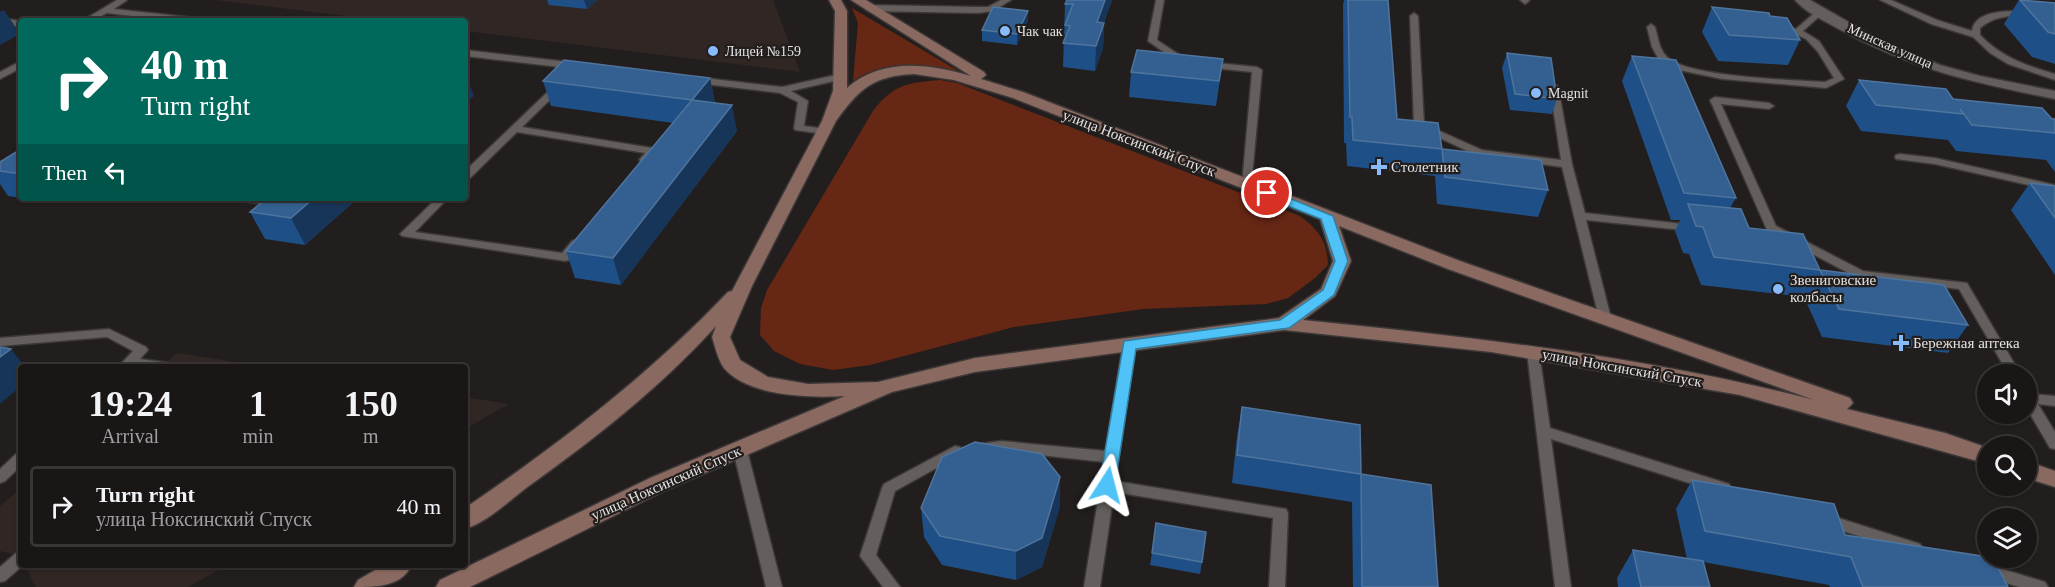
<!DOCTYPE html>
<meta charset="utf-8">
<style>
:root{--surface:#1a1616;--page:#272323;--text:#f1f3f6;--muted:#9f9fa1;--line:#383535}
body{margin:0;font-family:Georgia,serif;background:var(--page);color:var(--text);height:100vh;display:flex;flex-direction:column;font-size:22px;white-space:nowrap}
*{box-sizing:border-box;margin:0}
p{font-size:20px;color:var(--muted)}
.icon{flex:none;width:33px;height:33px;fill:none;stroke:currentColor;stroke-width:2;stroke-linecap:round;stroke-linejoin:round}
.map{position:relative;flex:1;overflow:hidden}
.side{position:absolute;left:18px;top:364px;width:450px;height:204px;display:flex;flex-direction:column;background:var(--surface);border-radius:6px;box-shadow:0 2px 4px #0004,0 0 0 2px var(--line)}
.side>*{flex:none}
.top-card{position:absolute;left:18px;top:18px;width:450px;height:183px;border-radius:6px;box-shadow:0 2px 4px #0004,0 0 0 2px var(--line);background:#00695c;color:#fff;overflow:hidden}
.tools{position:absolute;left:1977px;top:364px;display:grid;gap:12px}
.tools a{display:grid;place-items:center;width:60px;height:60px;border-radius:50%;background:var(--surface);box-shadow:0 2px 4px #0004,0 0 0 2px var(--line);font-size:30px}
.pin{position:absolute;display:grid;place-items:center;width:51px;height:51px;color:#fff;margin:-26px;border:3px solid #fff;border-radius:50%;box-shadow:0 2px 6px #0007}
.me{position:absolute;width:66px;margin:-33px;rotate:9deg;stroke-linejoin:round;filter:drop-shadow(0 0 4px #0008)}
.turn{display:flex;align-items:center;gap:21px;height:126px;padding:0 24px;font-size:27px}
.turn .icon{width:78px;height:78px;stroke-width:2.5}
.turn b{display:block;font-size:42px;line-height:51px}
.then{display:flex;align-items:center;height:57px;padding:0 24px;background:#0003;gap:12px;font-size:22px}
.eta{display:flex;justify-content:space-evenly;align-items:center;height:102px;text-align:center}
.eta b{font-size:36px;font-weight:700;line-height:42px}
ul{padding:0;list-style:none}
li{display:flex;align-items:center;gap:18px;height:81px;margin:0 12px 9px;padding:0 12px;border:3px solid var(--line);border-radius:6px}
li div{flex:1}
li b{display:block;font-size:22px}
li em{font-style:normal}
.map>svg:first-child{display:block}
</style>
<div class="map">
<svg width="2055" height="587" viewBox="0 0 2055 587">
<rect width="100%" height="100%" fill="#221e1d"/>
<path fill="#302623" d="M216 0H773L800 72 465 31V21H386Z
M177 353 270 367 160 368Z
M465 397 509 404 465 429Z
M21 488V556L0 551V506Z
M25 566H226L188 587H36Z"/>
<path fill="#672715" d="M852 8 960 72C923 65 886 58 853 81L858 23Z
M940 80 957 83 1300 216C1319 230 1327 241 1328 265L1315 278 1288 298 1266 304 1143 309 1014 327 870 365 833 370 800 364 774 351 760 335 761 308 767 290 873 111C894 84 907 83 940 80Z"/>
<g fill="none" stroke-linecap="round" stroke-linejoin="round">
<defs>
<path id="lane" d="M117 0H127L114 9 196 18 200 21H174L107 13 92 21H82Z
M1001 0H1011L993 11 978 13 868 11 864 8 868 5 978 7H988Z
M1156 0H1164L1157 40 1187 60V64H1181L1148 41Z
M1520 0H1529V1L1525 4Z
M1880 0H1891L1937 20 1972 31C1975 3 2036 12 2055 14V20C2030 16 2001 10 1980 28V35C2001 57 2027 66 2055 74V80L2008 64 1990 53 1973 37 1931 24Z
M1819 9 1823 12 1822 14 1803 31 1819 41 1844 79 1826 88 1722 79 1679 70 1666 65 1658 58 1652 47 1647 27 1651 24 1655 27C1658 37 1659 49 1667 57 1687 77 1793 80 1825 82L1834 78 1818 52 1806 39 1797 35 1773 28 1777 25 1796 29Z
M1414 13 1418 16 1424 124 1482 150 1561 160 1550 88 1552 86H1558L1572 164 1585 213 1692 225 1698 228 1692 231 1586 220 1611 318 1609 321 1605 322 1599 318 1562 167 1476 155 1414 126 1410 16Z
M0 18 21 21V27L0 24Z
M465 50 577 63 582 66 577 69 465 56Z
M21 61V68L0 79V72Z
M1207 62 1257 67 1262 70 1251 187H1243L1242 185 1252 72 1204 67 1202 65Z
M840 74 845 77 843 79 791 91 808 101 804 126 828 129V133L824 134 795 130 794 128 798 102 780 93 696 83 691 80 696 77 782 87Z
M559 83 562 84V88L522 127 652 148 656 149 657 151C654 156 650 162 644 163L639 160 645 153 517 132 469 179 465 180V171L556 84Z
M1715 97 1769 103 1774 106 1769 109 1721 104 1776 226 1863 271 1967 283 2021 375H2009L1959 289 1856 277 1767 230 1710 100Z
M1900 154 1935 158 2055 185V191L1935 164 1896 159 1895 157 1896 155Z
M237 198H289L278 206 242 201Z
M437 198H448L415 232 562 253 572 241 576 240 582 244 569 260 565 261 402 236 400 234 402 232Z
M109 329 146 347 148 350 140 359 169 363 175 368H117L133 351 107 337 0 346V338Z
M1129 341 1135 345 1115 481 1286 509 1288 513 1285 587H1269L1273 518 1114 492 1100 587H1084L1104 462 1001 451 984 453 979 452 977 448 979 444 1001 441 1106 451 1123 345Z
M1533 348 1537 349 1539 352 1550 428 1729 484 1731 488 1729 492 1724 494 1551 439 1571 587H1555L1527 352 1529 349Z
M2026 390 2032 394 2055 396V406L2038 404 2055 432V449L2050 448 2026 407Z
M740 445 745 446 747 450 782 587H766L733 450 735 446Z
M955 446 960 447 962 451 960 455 895 491 876 555 900 587H883L860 556 882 488 884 484Z
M21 453V466L5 481 0 483V469L16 454Z
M1826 514 1920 544 1923 548 1920 552 1915 554 1821 524 1819 520 1821 516Z
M21 551 22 566 5 581 0 582V567L16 553Z
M1986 564 2045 582 2048 587H2019L1981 575 1978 570 1981 565Z"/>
<path id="street" d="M1795 0H1810L1880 40 1940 65 1980 76 2055 91V99C1972 82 1912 70 1837 28 1823 20 1805 12 1795 0Z"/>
<path id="secondary" d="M829 0H841L847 11V88C882 57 930 64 971 76L851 0H866L984 72 986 75 981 79 1023 92 1460 261 1850 398 1853 403 1847 409 1945 433 1988 448V464L1740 395 1491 352 1284 330 975 372 892 392 666 490 470 587H436L440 580 650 478 845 396C810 398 749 397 724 368 718 360 715 346 712 337L716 326C660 388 593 440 526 488 508 502 487 522 465 529V508C559 444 649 375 728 292L732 291 822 121 833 91 835 11ZM914 74 954 80 1013 98 1320 219 1333 261 1321 289 1279 318 975 358 878 382 808 384 768 377 740 360 730 337 752 286 836 121C859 89 873 76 914 74ZM1339 226 1448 269 1814 400C1647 357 1475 337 1303 320L1335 296 1351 261Z
M2026 461 2055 471V487L2026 478Z
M382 566H411C401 587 375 587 354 587L358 580Z"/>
</defs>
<use href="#lane" stroke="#3b3837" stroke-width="3"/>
<use href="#street" stroke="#3b3837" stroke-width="3"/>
<use href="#secondary" stroke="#3b3837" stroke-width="3"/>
<use href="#lane" fill="#645f5d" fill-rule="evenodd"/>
<use href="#street" fill="#645f5d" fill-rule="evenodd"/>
<use href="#secondary" fill="#8a6960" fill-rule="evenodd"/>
</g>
<path fill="#1e5087" d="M547 0H597L587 9 549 5Z
M1112 0 1104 23 1103 48 1095 71 1063 67 1065 4Z
M1344 0H1388L1397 119 1442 149 1548 190 1538 217 1437 204 1435 176 1347 166 1346 143H1344L1343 5Z
M2019 0 2055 3V64L2032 57 2004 24Z
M1712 7 1770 16 1800 40 1788 65 1718 61 1702 32Z
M1028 21 1017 45 982 41V30Z
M1507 53 1557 99 1552 114 1510 110 1502 68Z
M1632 56 1736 198 1730 208 1749 228 1820 270 1968 325 1948 353 1822 337 1804 297 1701 285 1689 254 1683 253 1675 231 1680 220H1671L1622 81Z
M1223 59 1216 106 1129 97 1131 72Z
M710 78 715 103 737 131 621 285 575 278 566 251 673 123 551 106 543 81Z
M1859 80 2055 119V172L2046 160 1956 151 1948 140 1861 131 1846 106Z
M21 149V198L8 196 0 184V162Z
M2030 183 2055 186V275L2011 210Z
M23 198H54L48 202Z
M358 198 305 245 265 239 250 212Z
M1242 407 1361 474 1438 587H1353L1352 502 1232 483 1237 436Z
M1060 477V506L1042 567 1016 580 942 565 924 537 921 508Z
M1692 480 1845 535 2008 587H1830L1829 585 1703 562 1710 587H1618L1617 578 1633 550 1687 559 1676 509Z
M1152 553 1202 562 1200 574 1150 565Z"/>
<path fill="#173558" d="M584 0H597L587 9Z
M1105 0H1112L1104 23 1103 48 1095 71 1096 46 1100 36 1096 47 1097 22Z
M4 10 20 34 0 45V12Z
M1028 11V21L1017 45V34Z
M465 72 474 96 465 104Z
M710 78 715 104 692 100Z
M732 105 737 131 621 285 613 258Z
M45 198H54L48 202Z
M314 198H358L305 245 291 218Z
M11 349 26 368H21V386L0 404V357Z
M1060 477V506L1042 567 1016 580V551Z"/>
<path fill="#336090" stroke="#4f749d" stroke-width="1.5" d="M1067 0H1105L1097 22 1104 23 1096 46 1063 43 1070 26 1065 25 1073 4H1065Z
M1348 0H1388L1397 119 1438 123 1442 149 1353 140 1352 117H1350Z
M2020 0 2055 3V34L2048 32Z
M993 7 1028 11 1017 34 982 30Z
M1712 7 1769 13 1770 16 1787 18 1800 40 1729 35Z
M1137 50 1223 59 1219 81 1131 72Z
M1507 53 1551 58 1557 99 1515 94Z
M1632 56 1676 60 1736 198 1684 193Z
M564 60 710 78 692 100 543 81Z
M1859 80 1946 89 1953 99 2042 108 2052 119H2055V133L1972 125 1960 109 1964 114 1876 105Z
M692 100 732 105 613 258 566 251Z
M21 149V174L0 171V162Z
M1442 149 1541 160 1548 190 1445 177Z
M2030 183 2055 186V218Z
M267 198H314L291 218 250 212Z
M1688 204 1741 209 1749 228 1803 234 1820 270 1714 257 1703 227 1696 226Z
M1820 270 1944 285 1968 325 1839 309Z
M0 347 11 349 0 357Z
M1242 407 1360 425 1361 474 1237 455Z
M975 442 1042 454 1060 477 1042 538 1016 551 940 536 921 508 942 457Z
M1361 474 1431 485 1438 587H1362Z
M1692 480 1834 504 1845 535 1988 557V558H1993L2008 587H1863L1851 557 1705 531Z
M1156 523 1206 532 1202 562 1152 553Z
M1633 550 1703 561 1710 587H1641Z"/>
<path fill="#4fc3f7" stroke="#337fa1" stroke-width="1.5" d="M1267 189 1333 216 1348 261 1334 295 1289 328 1136 349 1115 485 1107 491 1102 489 1099 485 1124 341 1280 320 1323 290 1335 261 1321 219 1263 196V190Z"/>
<g fill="#87bbfb" stroke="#221e1d" stroke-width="2">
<circle cx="1005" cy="31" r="6"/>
<circle cx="713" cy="51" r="6"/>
<circle cx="1536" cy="93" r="6"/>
<path d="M1376 158h6v6h6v6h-6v6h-6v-6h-6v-6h6z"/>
<circle cx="1778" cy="289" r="6"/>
<path d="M1898 334h6v6h6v6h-6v6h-6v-6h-6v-6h6z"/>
</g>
<g text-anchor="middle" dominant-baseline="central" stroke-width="4.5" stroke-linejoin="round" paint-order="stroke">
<g font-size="14" fill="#e4e2e1" stroke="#221e1d" text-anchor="start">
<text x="1017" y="31">Чак чак</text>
<text x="725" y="51">Лицей №159</text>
<text x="1548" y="93">Magnit</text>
</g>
<g font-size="14" fill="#e4e2e1" stroke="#221e1d">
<text transform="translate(1890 46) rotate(24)">Минская улица</text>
</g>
<g font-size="15" fill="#e4e2e1" stroke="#221e1d">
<text transform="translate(1139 143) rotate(21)">улица Ноксинский Спуск</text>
<text transform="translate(1622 368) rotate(10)">улица Ноксинский Спуск</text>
<text transform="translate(666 483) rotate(-24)">улица Ноксинский Спуск</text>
</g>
<g font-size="15" fill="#e4e2e1" stroke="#221e1d" text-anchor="start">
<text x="1391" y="167">Столетник</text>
<text x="1790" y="280">Звениговские<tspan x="1790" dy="17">колбасы</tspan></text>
<text x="1913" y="343">Бережная аптека</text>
</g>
</g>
</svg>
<div class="tools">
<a><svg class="icon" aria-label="sound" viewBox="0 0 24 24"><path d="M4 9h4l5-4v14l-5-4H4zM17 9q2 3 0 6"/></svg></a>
<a><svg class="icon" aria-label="search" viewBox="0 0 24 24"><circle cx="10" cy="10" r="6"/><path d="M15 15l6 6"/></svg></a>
<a><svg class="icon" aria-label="layers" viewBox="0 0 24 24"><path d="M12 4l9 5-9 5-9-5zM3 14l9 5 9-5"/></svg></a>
</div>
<div class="pin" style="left:1267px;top:193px;background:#d93025"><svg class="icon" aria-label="arrive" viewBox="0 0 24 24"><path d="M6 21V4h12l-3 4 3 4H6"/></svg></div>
<svg class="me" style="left:1107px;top:485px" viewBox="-20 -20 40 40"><path d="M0-17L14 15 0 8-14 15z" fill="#4fc3f7" stroke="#fff" stroke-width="4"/></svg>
<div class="top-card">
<div class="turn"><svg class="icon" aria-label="right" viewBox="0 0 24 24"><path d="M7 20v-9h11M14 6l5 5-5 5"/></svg><div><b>40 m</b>Turn right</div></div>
<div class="then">Then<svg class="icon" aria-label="left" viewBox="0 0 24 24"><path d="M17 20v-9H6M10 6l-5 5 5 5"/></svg></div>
</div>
<section class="side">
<div class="eta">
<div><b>19:24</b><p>Arrival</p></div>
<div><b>1</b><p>min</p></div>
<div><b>150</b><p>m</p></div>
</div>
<ul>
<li><svg class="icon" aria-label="right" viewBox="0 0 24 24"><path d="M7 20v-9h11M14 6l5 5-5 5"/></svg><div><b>Turn right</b><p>улица Ноксинский Спуск</p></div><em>40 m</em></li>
</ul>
</section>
</div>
